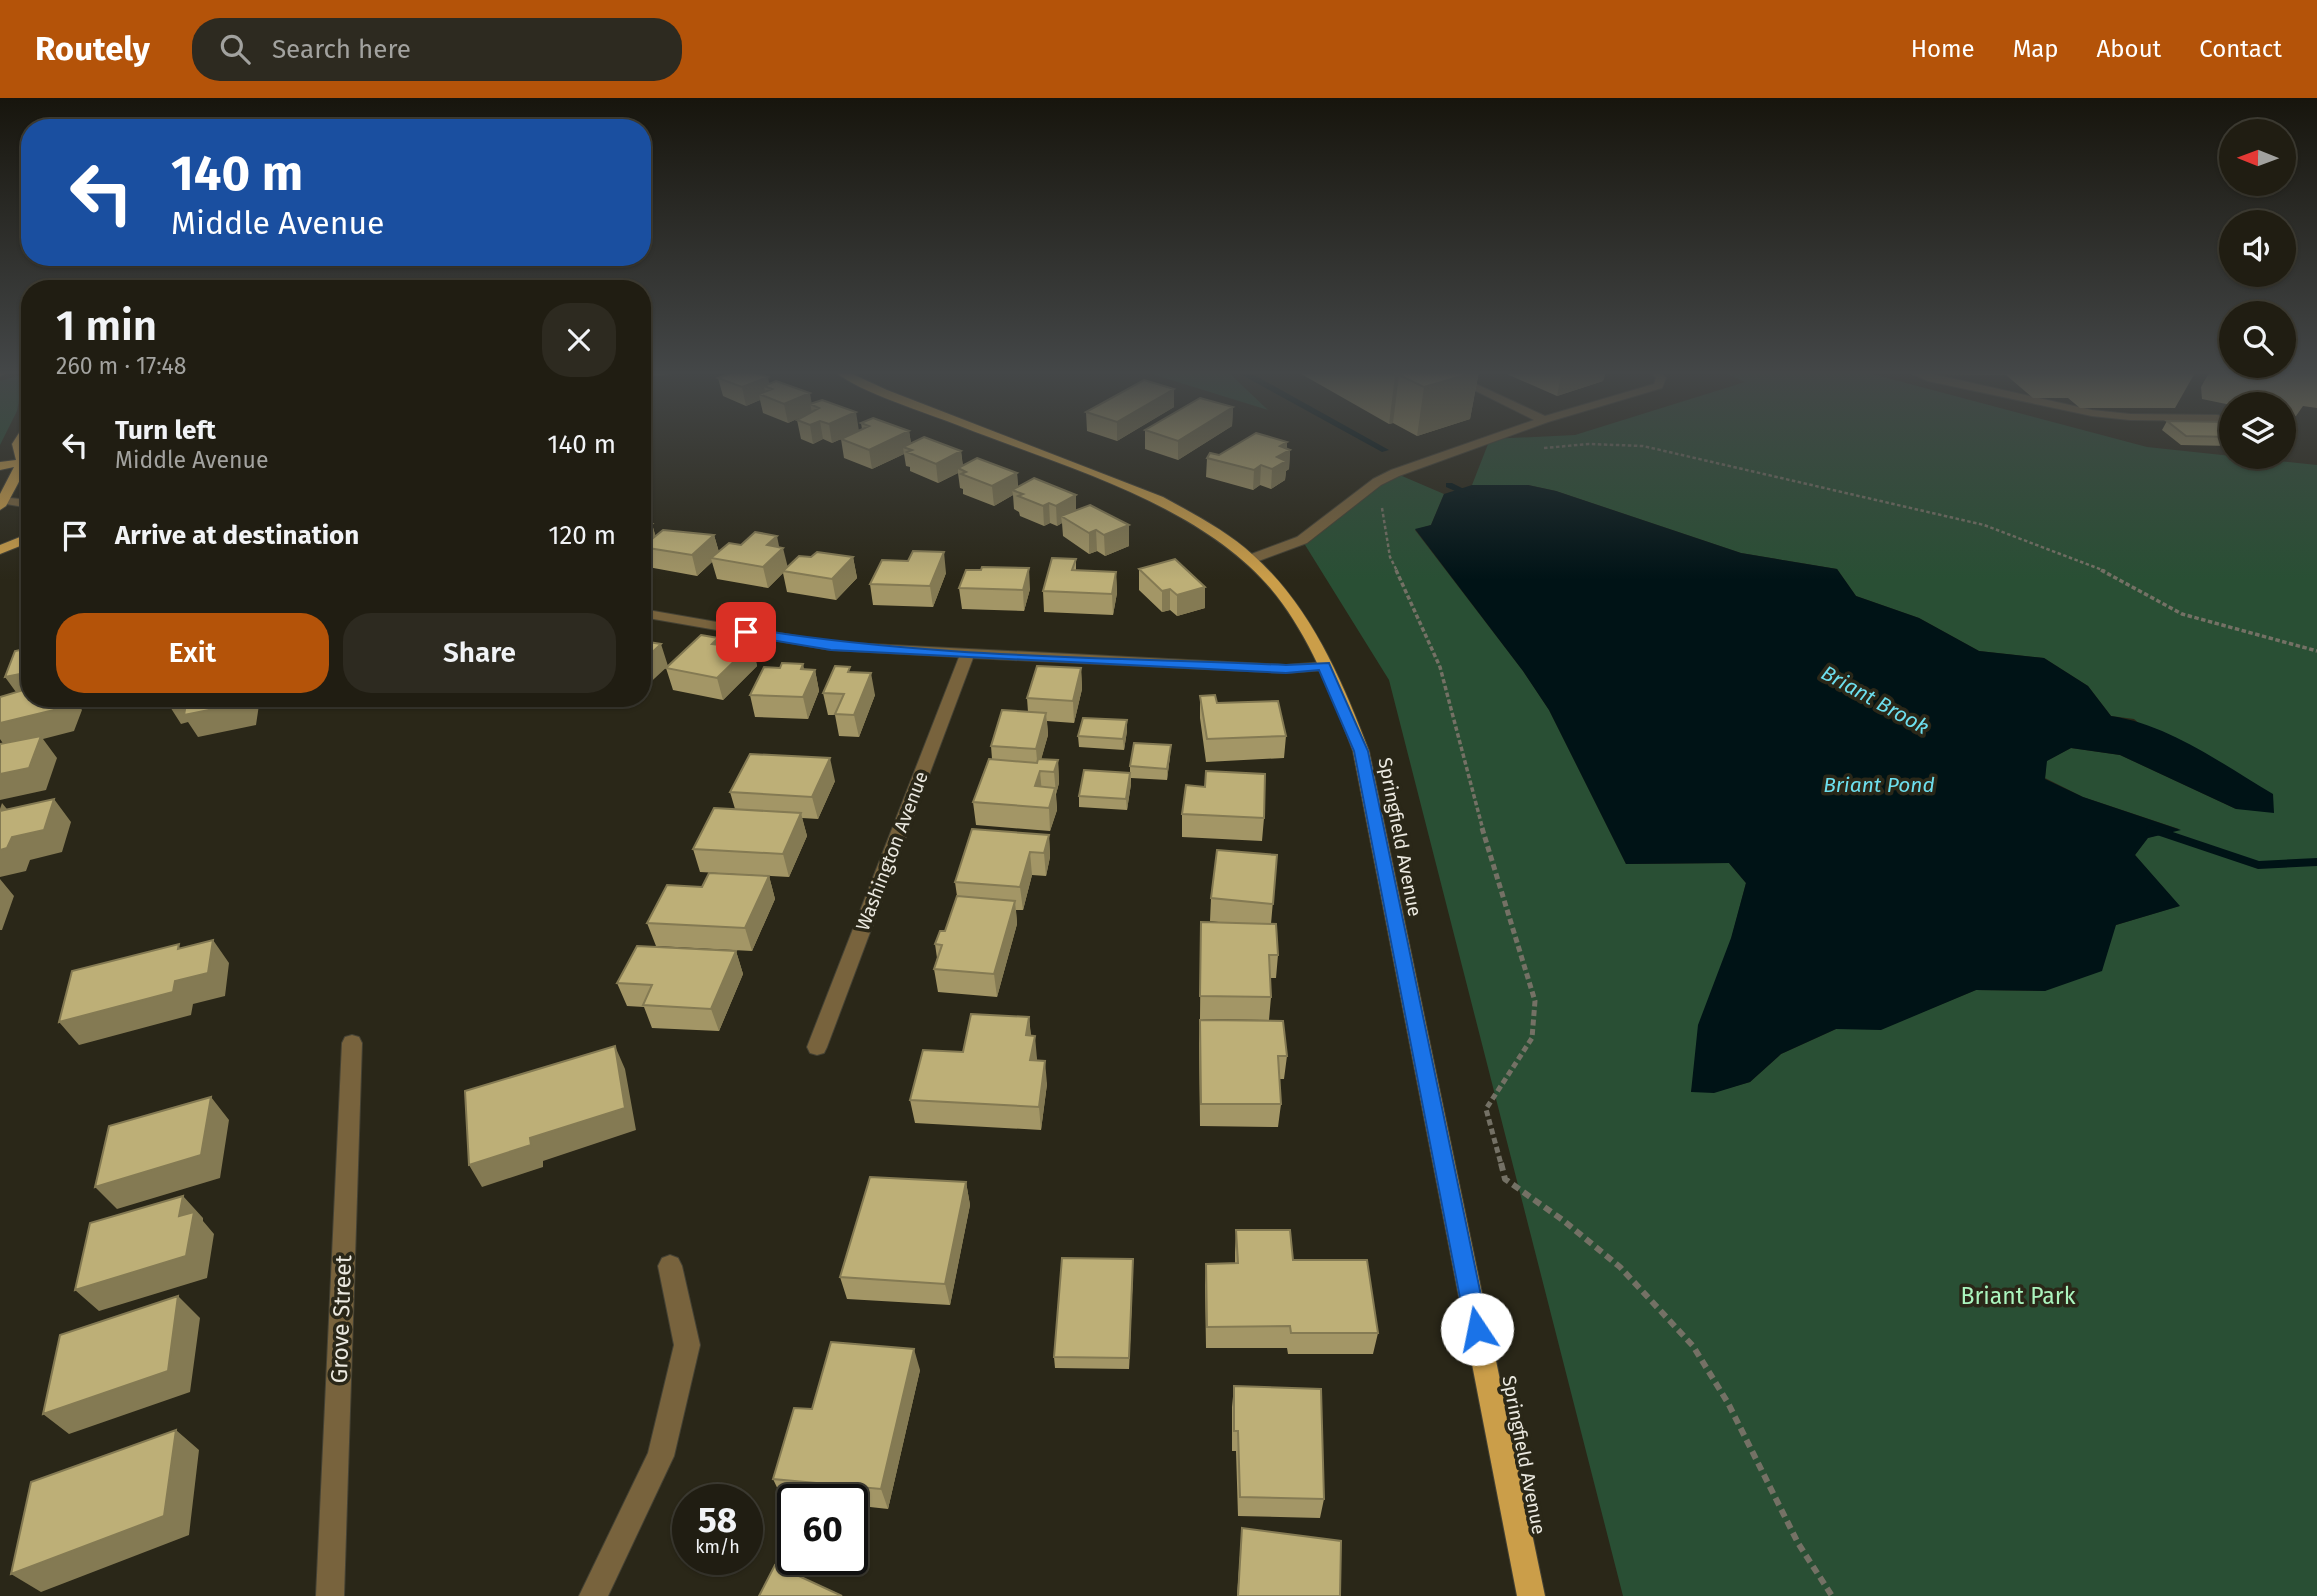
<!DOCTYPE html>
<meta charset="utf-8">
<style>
:root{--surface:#201d12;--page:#2d2a20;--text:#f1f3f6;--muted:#a2a29f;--line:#3d3b32;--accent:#b45309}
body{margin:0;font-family:"Fira Sans",sans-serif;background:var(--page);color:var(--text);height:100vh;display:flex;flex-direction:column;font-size:26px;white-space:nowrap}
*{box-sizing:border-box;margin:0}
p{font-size:23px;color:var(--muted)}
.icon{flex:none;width:38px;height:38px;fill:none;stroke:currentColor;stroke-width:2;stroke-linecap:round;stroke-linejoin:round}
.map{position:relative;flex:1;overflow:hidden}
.side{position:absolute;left:21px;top:182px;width:630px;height:427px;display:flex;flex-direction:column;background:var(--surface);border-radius:28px;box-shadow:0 2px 5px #0004,0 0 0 2px var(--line)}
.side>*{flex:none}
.guide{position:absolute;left:21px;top:21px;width:630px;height:147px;border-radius:28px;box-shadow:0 2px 5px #0004,0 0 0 2px var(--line);background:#1a4fa0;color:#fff;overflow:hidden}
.needle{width:46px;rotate:271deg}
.fabs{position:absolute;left:2219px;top:21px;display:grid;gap:14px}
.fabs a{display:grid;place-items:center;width:77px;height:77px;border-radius:50%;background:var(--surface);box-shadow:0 2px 5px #0004,0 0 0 2px var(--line);font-size:35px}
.speed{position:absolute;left:672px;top:1386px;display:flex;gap:14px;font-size:35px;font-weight:700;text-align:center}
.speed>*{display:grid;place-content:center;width:91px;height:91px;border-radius:50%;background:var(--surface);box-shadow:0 2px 5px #0004,0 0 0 2px var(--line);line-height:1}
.speed small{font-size:18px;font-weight:400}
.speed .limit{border:4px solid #111;border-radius:10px;background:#fff;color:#111}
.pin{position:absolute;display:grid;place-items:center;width:60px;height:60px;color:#fff;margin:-30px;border-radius:14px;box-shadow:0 4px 10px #0006}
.me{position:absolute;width:77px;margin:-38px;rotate:349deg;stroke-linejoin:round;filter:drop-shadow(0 0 5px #0008)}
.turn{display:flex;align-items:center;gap:24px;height:147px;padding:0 35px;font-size:32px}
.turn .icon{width:91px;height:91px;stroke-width:2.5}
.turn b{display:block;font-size:49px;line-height:60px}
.round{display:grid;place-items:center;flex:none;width:74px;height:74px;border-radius:28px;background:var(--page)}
.head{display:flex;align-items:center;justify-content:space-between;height:119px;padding:0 35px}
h1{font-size:42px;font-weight:600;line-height:52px}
.action{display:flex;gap:14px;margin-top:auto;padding:14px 35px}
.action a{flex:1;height:80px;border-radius:28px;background:var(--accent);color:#fff;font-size:28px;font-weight:600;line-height:80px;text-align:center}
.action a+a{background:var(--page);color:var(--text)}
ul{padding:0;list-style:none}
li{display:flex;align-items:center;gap:21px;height:91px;padding:0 35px}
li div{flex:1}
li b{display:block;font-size:26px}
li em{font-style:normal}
header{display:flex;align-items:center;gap:42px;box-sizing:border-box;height:98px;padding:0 35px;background:var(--accent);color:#fff}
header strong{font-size:33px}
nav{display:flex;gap:38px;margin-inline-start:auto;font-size:24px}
.search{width:490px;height:63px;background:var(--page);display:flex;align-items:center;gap:18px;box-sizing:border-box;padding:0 24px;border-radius:28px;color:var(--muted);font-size:26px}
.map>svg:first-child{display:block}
</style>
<header>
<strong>Routely</strong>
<div class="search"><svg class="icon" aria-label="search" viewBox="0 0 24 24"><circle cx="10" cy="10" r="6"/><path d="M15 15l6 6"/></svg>Search here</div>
<nav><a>Home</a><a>Map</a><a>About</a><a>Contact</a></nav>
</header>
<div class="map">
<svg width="2317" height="1498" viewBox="0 0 2317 1498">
<rect width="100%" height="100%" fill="#2a2718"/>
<path fill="#294f34" d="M1142 273H1227L1268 312Z
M1720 273H1861L2147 349 2317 367V1498H1623L1389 582 1302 442 1395 375 1444 396 1431 427 1415 432 1523 573 1549 612 1626 766 1729 765 1746 785 1691 994H1714L1750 984 1781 956 1836 931H1881L1976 892 2045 893 2116 827 2179 808 2135 757 2147 740 2179 731 2083 699 2045 680 2046 663 2071 650 2120 657 2236 711 2134 621 2111 618 2088 588 2044 560 1979 553 1919 520 1856 498 1837 471 1741 455 1556 393 1528 387H1472L1490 341 1575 337 1745 284Z
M24 276 17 313 0 347V283Z"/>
<path fill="#001316" d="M1472 387H1528L1556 393 1741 455 1837 471 1856 498 1919 520 1979 553 2044 560 2088 588 2111 618C2170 627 2222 666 2273 696L2274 715 2236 711 2120 657 2071 650 2047 663 2045 681 2083 699 2181 732 2148 740 2135 757 2180 808 2116 827 2102 873 2045 893 1976 892 1881 932 1836 931 1781 956 1750 984 1714 995 1691 994 1698 927 1731 840 1746 785 1729 765 1626 766 1549 612 1523 573 1415 431 1431 427 1444 396Z"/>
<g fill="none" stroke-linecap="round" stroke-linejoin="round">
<path fill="#001316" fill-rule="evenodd" d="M1231 273H1247L1389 352 1382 354 1242 277Z
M1446 385H1452L1478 398 1471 400 1446 389Z
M2152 727 2259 763 2317 760V768L2258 771 2148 734 2146 731 2148 728Z"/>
<defs>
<path id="minor" d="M642 273H675L670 276 642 278Z
M1436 273H1448L1545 318 1654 286 1656 280 1650 273H1660L1666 280 1662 290 1548 324 1399 378 1381 387 1307 445 1256 464H1246V458L1297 439 1373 381 1391 372 1534 322Z
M1906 273H1919L2092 312 2130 316 2218 317 2224 320 2218 323 2130 322 2092 318 1928 283Z
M0 399 30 402V410L0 405Z
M642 511 831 544 1286 567 1324 564 1331 568 1324 572 1286 575 973 560 827 949 824 955 817 957 810 955 807 949 959 559 831 552 642 519Z
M335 600H351L347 607H337Z
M352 937 359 939 362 945 344 1498H316L342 945 345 939Z
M670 1157 678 1160 682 1168 700 1247 674 1358 608 1498H579L648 1355 674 1247 658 1168 662 1160Z"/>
<path id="major" d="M0 273H10L0 278Z
M834 273H846L887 292 1163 399C1194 416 1227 433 1253 457 1311 509 1342 582 1369 653L1545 1498H1517L1353 653C1334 602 1314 549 1282 505 1213 409 1067 370 960 328 928 315 858 294 834 273Z
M30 323V336L24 346 26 355 30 354V363L6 408 0 412V396L14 369 0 372V364L16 362 12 346 26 324Z
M30 435V444L0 456V447Z"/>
</defs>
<use href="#minor" stroke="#454234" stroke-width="2"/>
<use href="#major" stroke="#454234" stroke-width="2"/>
<path stroke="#747165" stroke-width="2.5" stroke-dasharray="3.5 2.5" stroke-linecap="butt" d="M1544 350 1589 346 1643 348 1984 427 2105 473
M1382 410 1390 459 1397 473"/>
<path stroke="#747165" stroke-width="3.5" stroke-dasharray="4.5 2.5" stroke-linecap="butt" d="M1396 472 1440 569 1483 732
M2101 472 2182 516 2317 553"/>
<path stroke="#747165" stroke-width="5" stroke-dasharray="6 3.5" stroke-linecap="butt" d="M1482 730 1535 903 1532 940 1486 1011 1501 1066"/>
<path stroke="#747165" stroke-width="6" stroke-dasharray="8 5" stroke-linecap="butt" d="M1501 1065 1505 1081 1564 1123 1620 1169 1693 1248 1728 1305 1798 1445 1832 1498"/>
<use href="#minor" fill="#78633d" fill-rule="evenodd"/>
<use href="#major" fill="#cb9e49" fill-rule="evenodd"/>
</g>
<path fill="#a39666" d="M724 273H751L769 286 812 306 859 333 862 331 861 325 909 333 911 345 961 353 963 368 1017 375 1018 389 1076 413 1129 427V448L1105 458 1097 453 1089 456 1063 438 1062 425 1057 428 1050 425 1044 428 1020 418 1019 414 1014 411 1013 397 994 408 963 396V391L960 390 958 375 938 385 910 373V369L906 368 904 356 872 371 844 360 841 341 832 345 823 341 813 346 801 341 797 322 808 316 788 325 763 315 760 302 746 308 723 298 718 280 725 277Z
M1296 273H1479L1470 321 1417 338 1393 325 1389 326Z
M1500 273H1606L1603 283 1557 298Z
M1924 273H2196L2175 310H2080L2068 300H2033L2006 277 1928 276Z
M2210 273H2317V310L2303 308 2296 318 2284 316V306L2231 307 2202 301 2201 289Z
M1174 309 1117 343 1087 333 1086 314Z
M1233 309 1232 328 1178 362 1145 351V332Z
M2167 323 2231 324V348L2181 347 2162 332Z
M1287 351 1290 352 1289 371 1286 373 1285 382 1271 391 1260 387 1253 392 1206 379 1207 360 1219 357Z
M642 425 652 426 655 437H714L719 454 741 447 780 449 787 469 811 459H853L857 480 836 502 787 494 783 475 768 490 717 481 712 464 697 478 648 469 644 458 642 460Z
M1076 461V472L1116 474 1117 495 1113 517 1044 514 1043 493Z
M1139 471 1205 489V510L1177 518 1170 512 1162 514 1139 492Z
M946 475 933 509 873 507 870 486Z
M959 490 1030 491 1024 513 962 511Z
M718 540 720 547 729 549 752 546 757 568 723 602 673 592 666 570Z
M1081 570 1082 591 1074 625 1047 623 1048 637 1041 661 1058 662 1059 685 1056 696 1057 712 1050 733 976 727 973 704 992 661 991 648 1028 614 1027 600Z
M805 571 815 572 819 593 808 621 755 619 750 597Z
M852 575 875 597 859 639 839 638 835 617H828L823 595Z
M1200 598 1286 638 1284 660 1206 664 1200 620Z
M583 600H634L625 609Z
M1127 622V633L1124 652 1079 649 1078 638Z
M1170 658 1167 682 1131 680V686L1127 712 1079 709V698L1130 675V668Z
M835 683 818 721 802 720 807 738 789 779 700 774 693 751 735 711 730 694Z
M1182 716 1264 720 1262 743 1182 739Z
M1049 737 1050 759 1046 778 1032 777 1023 812H1016L1017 826 997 899 938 894 934 871 937 860 935 846 945 833 957 798 955 784Z
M1277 757 1271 826 1278 857 1276 880H1270L1271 899 1269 922 1200 921 1201 824 1227 825 1210 823 1211 800Z
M769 778 775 801 752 853 656 848 647 825 702 789Z
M736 853 743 876 719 933 652 930 644 909 627 908 617 885Z
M1029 919 1031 938 1037 962 1047 986 1041 1032 915 1025 910 1002 963 954Z
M1200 922 1287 958 1284 981H1279L1281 1006 1278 1029 1200 1028 1199 945Z
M966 1084 970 1107 950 1207 847 1201 840 1179Z
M1236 1132 1293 1162 1378 1235 1373 1256H1288L1287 1250H1206L1205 1187 1206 1166 1235 1165V1154Z
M1133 1172 1129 1271 1055 1270 1054 1259Z
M920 1272 888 1411 852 1407V1402H798L782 1400 773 1381 812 1311Z
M1234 1288 1324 1401 1320 1420 1238 1418 1236 1353H1232V1309Z
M1242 1430 1340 1498H1237Z"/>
<path fill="#847a53" d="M1479 273 1470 321 1417 338 1424 289Z
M1562 273H1606L1603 283 1557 298Z
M1399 277 1393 325 1389 326 1395 278Z
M768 279 770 290 764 288 766 299 759 296 760 302 746 308 742 289Z
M1174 291V309L1117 343V324Z
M810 295 812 307 810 306 812 314 788 325 784 306Z
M1233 309 1232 328 1178 362V343Z
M856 314 859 333 832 345 829 326Z
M820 323 823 341 813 346 810 327Z
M909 333 912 352 903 349 904 356 872 371 869 352Z
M1287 344V354L1290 352 1289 371 1286 373 1285 382 1271 391 1272 371 1280 348Z
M961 353 963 372 958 370V375L938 385 936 366Z
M1261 367 1260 387 1253 392 1254 372Z
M1017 375 1018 394 1012 392 1013 397 994 408 992 388Z
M1076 397V417L1061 418 1062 425 1057 428 1056 408Z
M1049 405 1050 425 1044 428 1043 408Z
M652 426 658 446 642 449V434Z
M1129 427V448L1105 458 1104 437Z
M1096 432 1097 453 1089 456V435Z
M714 437 720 458 711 460 712 464 697 478 692 457Z
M777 438 780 453 783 450 788 470 768 490 763 469 767 447Z
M944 454 946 475 933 509 930 488Z
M853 459 857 480 836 502 832 481Z
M1029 470 1030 491 1024 513 1023 492Z
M1116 474 1117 495 1113 517 1112 496Z
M1205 489V510L1177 518V497Z
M1170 491V512L1162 514V493Z
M718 540 724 561 712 546Z
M661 546 668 568 642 592V564Z
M752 546 757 568 723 602 717 580Z
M803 566 808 587 815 572 819 593 808 621 803 599 801 571Z
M1081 570 1082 591 1074 625 1073 603Z
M30 574V599L21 601 5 579Z
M871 575 875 597 859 639 854 617Z
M62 600H74L82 612 74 633 43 641 57 660 46 692 0 702V676L6 650 0 641V625Z
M183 600H260L256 627 198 639 188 624 181 626 167 604Z
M622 600H634L625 609Z
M1046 615 1048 637 1038 673 1036 651Z
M1127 622V633L1124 652 1123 641Z
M1171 647 1170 658 1167 682V671Z
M830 660 835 683 818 721 812 699Z
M1058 662 1059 685 1056 696 1054 674Z
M1040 673 1042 695 1037 710 1035 688Z
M1130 675 1131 686 1127 712 1126 701Z
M1055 690 1057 712 1050 733 1049 710Z
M54 701 71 724 62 754 30 762 26 773 0 779V752L12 739Z
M2 705 20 727 0 715V711Z
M801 715 807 738 789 779 783 756Z
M1049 737 1050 759 1046 778 1044 755Z
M1030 754 1032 777 1023 812 1020 789Z
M769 778 775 801 752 853 745 830Z
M0 781 14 798 2 832H0Z
M1015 803 1017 826 997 899 994 876Z
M213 842 229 865 225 898 193 906 191 917 79 947 59 924 175 883Z
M736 853 743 876 719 933 711 911Z
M1029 919 1031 942 1026 937Z
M1035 938 1037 961 1033 985 1030 962Z
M615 948 625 971 636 1032 543 1063V1069L482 1089 469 1067 530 1040Z
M1045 963 1047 986 1041 1032 1039 1009Z
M211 999 229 1022 220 1080 117 1111 95 1089Z
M966 1084 970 1107 950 1207 945 1186Z
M183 1098 203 1120V1123L214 1136 207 1180 99 1213 75 1192 179 1118Z
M1133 1161V1172L1129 1271V1260Z
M178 1198 200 1220 190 1294 69 1336 43 1316Z
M914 1251 920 1272 888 1411 881 1391Z
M176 1332 199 1352 189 1437 41 1494 11 1476Z"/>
<path fill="#bdaf77" stroke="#847a53" stroke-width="2" d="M726 273H751L768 279 742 289 718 280 731 275Z
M1385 273H1479L1424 289 1399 277 1395 278Z
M1144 282 1174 291 1117 324 1086 314Z
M776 283 810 295 784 306 759 296 772 291 764 288Z
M1200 300 1233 309 1178 343 1145 332Z
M822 302 856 314 829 326 820 323 810 327 797 322 819 310 810 306Z
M873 320 909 333 869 352 841 341 869 328 861 325Z
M2167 323 2231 324V339L2186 338Z
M1256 335 1287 344 1280 348 1290 352 1277 359 1286 363 1272 371 1261 367 1254 372 1207 360 1210 355 1219 357Z
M924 339 961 353 936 366 907 354 912 352 903 349Z
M977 360 1017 375 992 388 961 376 966 374 958 370Z
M1034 380 1076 397 1056 408 1049 405 1043 408 1018 398 1023 396 1012 392Z
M1090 407 1129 427 1104 437 1096 432 1089 435 1061 418Z
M642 425 652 426 642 434Z
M663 432 714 437 692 457 642 449Z
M755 434 777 438 767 447 783 450 763 469 711 460 729 445 741 447Z
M913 453 944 454 930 488 870 486 882 462 908 463Z
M817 454 853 459 832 481 783 473 799 458 811 459Z
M1052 460 1076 461 1072 472 1116 474 1112 496 1043 493Z
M1175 461 1205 489 1177 497 1170 491 1162 493 1139 471Z
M982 469 1029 470 1023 492 959 490 966 472H981Z
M701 537 718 540 712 546 720 547 729 549 735 543 752 546 717 580 666 570Z
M642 543 661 546 642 564Z
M30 550V574L5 579 15 553Z
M782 565 803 566 801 571 815 572 803 599 750 597 764 569 780 570Z
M835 568 850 569 848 574 871 575 854 617 835 616 844 596 823 595Z
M1037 568 1081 570 1073 603 1027 600Z
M30 590V600H62L58 611 0 625V599Z
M1215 597 1217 605 1278 603 1286 638 1207 641 1200 598Z
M167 600H183L167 604Z
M187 600H244V605L184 617Z
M1002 612 1046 615 1036 651 991 648Z
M1083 620 1127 622 1123 641 1078 638Z
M41 638 29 670 0 676V646Z
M1134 645 1171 647 1167 671 1130 668Z
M750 656 830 660 812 699 730 694Z
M989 661 1037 665 1038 661 1058 662 1054 674 1040 673 1035 688 1055 690 1049 710 973 704Z
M1084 672 1130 675 1126 701 1079 698Z
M1206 673 1265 676 1264 720 1182 716 1186 687 1205 689Z
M54 701 44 732 12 739 7 750 0 752V713Z
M714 710 801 715 783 756 693 751Z
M972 731 1049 737 1044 755 1030 754 1020 789 955 784Z
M1217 752 1277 757 1273 806 1211 800Z
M709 775 769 778 745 830 647 825 667 787 702 789Z
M957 798 1015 803 994 876 934 871 942 847 935 846 940 833H945Z
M1201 824 1276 826 1278 857H1269L1271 899 1200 898Z
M213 842 208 875 175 883 173 894 59 924 72 873 179 846 178 851Z
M637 848 736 853 711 911 643 907 652 887 617 885Z
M971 916 1029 919 1026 937 1035 938 1030 962 1045 963 1039 1009 910 1002 923 952 963 954Z
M1200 922 1283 923 1287 958H1278L1281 1006H1201Z
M615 948 625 1010 530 1040 531 1047 469 1067 465 993Z
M211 999 201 1057 95 1089 109 1028Z
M870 1079 966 1084 945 1186 840 1179Z
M183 1098 179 1118 194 1114 186 1158 75 1192 90 1125Z
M1236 1132H1290L1293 1162H1367L1378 1235H1291L1290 1228 1207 1229 1206 1166 1238 1165Z
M1062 1160 1133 1161 1129 1260 1054 1259Z
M178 1198 168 1273 43 1316 60 1237Z
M831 1244 914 1251 881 1391 773 1381 794 1310 812 1311Z
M1234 1288 1321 1291 1324 1401 1240 1399 1238 1333H1234Z
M176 1332 164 1418 11 1476 31 1384Z
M1242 1430 1341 1443 1340 1498H1238Z
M775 1467 842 1498H759Z"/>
<linearGradient id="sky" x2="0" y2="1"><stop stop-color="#17150d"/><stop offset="0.57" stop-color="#444748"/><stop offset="1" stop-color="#444748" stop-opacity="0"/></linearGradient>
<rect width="2317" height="482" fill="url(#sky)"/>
<path fill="#1a73e8" stroke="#114b97" stroke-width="2" d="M746 530C924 560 1106 559 1286 567L1329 565 1368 653 1488 1231 1485 1239 1477 1242 1469 1239 1466 1231 1354 653 1319 572 1286 575 831 552 741 537 740 534Z"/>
<g text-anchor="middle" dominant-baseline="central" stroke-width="7" stroke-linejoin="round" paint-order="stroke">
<g font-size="19" fill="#ebe9e0" stroke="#2a2718">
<text transform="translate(1400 739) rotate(79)">Springfield Avenue</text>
<text transform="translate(892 753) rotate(-69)">Washington Avenue</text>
<text transform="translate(1524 1357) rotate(79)">Springfield Avenue</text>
</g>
<g font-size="21" font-style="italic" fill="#6ddfee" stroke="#2a2718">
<text transform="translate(1875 602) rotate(29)">Briant Brook</text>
<text x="1879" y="687">Briant Pond</text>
</g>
<g font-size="23" fill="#abf5be" stroke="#2a2718">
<text x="2018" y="1198">Briant Park</text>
</g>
<g font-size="23" fill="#ebe9e0" stroke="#2a2718">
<text transform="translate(341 1221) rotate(-88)">Grove Street</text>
</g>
</g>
</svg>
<div class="fabs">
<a><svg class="needle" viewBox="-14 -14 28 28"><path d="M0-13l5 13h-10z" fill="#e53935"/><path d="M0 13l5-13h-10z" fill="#a2a29f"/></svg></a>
<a><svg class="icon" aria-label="sound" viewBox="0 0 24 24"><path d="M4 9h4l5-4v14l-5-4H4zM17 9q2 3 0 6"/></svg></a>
<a><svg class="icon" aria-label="search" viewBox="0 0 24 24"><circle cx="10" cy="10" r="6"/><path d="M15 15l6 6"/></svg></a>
<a><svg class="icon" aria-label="layers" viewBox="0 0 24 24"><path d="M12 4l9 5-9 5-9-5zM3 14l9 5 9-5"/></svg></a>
</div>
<div class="speed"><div>58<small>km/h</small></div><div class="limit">60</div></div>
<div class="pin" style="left:746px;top:534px;background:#d93025"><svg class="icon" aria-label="arrive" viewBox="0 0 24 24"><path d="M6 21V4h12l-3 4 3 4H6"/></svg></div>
<svg class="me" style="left:1477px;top:1231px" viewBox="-20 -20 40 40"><circle r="19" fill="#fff"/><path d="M0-13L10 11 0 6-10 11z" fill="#1a73e8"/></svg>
<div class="guide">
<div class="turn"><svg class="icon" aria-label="left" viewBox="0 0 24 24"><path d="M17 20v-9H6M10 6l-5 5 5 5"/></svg><div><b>140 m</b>Middle Avenue</div></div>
</div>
<section class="side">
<div class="head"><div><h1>1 min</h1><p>260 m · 17:48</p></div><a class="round"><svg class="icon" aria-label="close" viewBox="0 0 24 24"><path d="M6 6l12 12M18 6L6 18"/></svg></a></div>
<ul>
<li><svg class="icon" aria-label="left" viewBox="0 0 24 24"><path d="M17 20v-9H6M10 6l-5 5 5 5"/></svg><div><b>Turn left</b><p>Middle Avenue</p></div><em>140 m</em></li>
<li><svg class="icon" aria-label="arrive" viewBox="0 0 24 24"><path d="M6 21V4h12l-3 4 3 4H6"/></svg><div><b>Arrive at destination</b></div><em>120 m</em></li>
</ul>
<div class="action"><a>Exit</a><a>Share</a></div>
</section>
</div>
